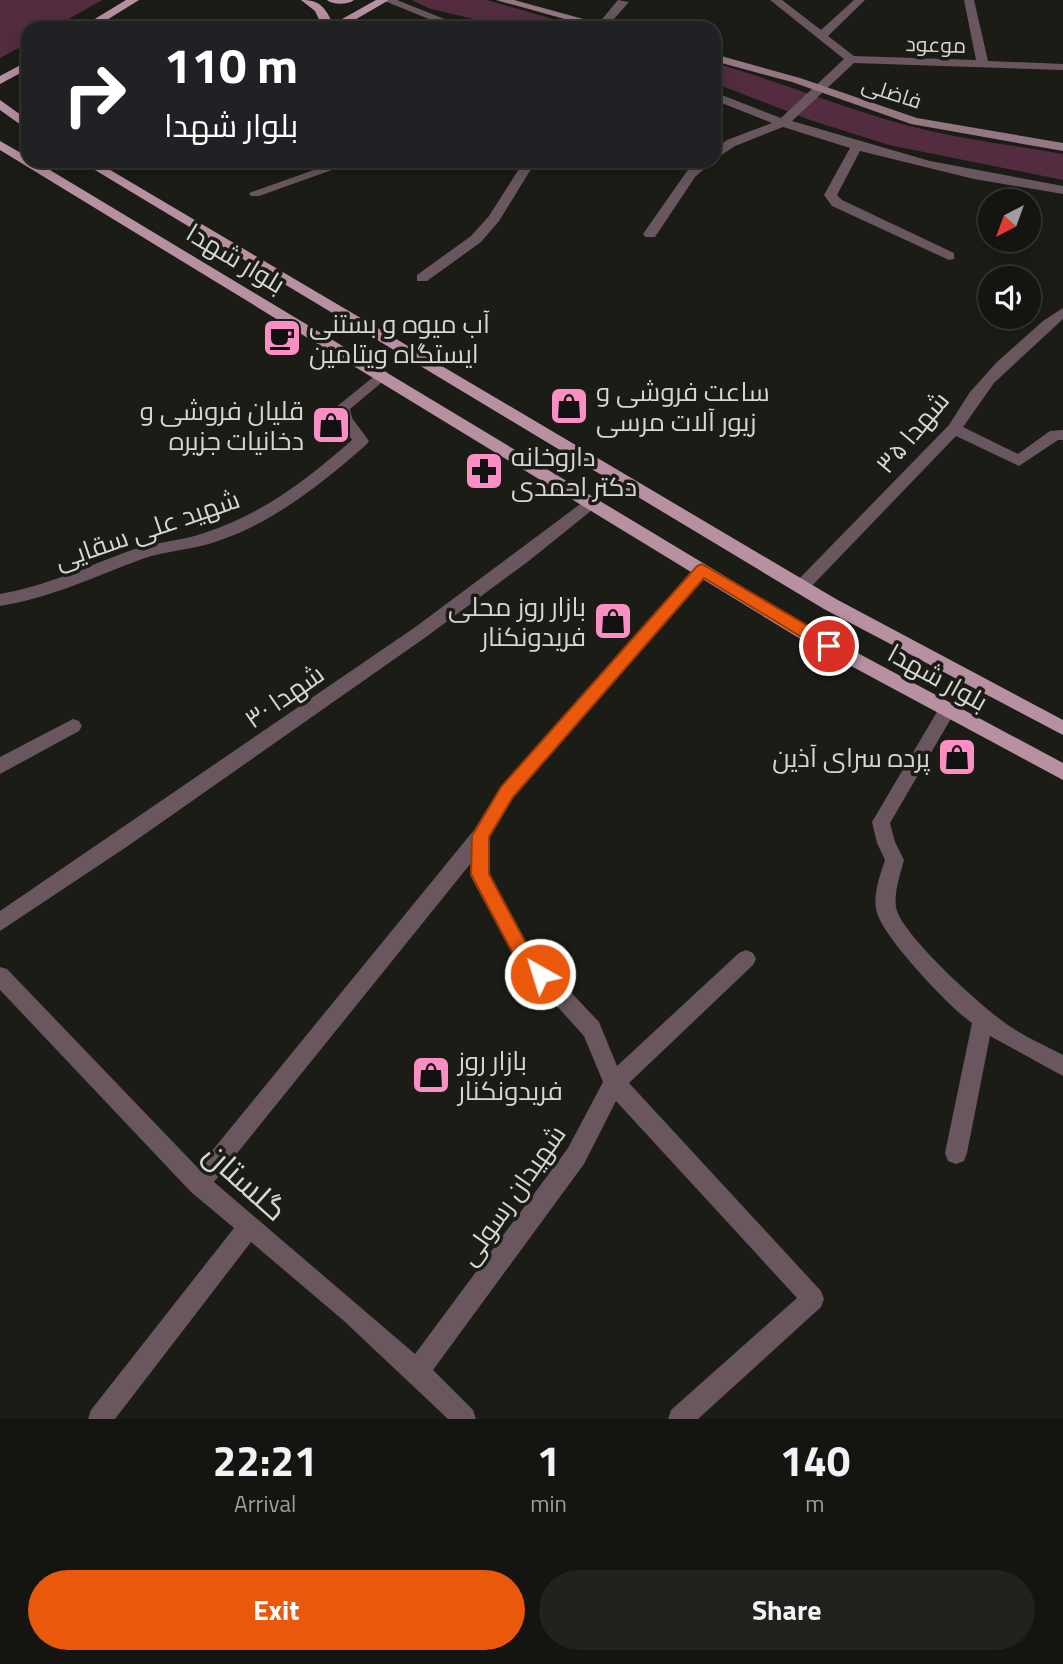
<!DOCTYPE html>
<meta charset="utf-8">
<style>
:root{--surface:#141510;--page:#21221e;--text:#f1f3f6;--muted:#9d9f9f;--line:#333430;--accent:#ea580c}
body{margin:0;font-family:"Titillium Web",Cairo,sans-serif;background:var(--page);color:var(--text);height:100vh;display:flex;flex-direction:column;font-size:26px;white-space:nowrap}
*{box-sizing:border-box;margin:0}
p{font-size:23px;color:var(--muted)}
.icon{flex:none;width:38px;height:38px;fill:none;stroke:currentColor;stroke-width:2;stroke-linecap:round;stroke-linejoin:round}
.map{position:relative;height:1419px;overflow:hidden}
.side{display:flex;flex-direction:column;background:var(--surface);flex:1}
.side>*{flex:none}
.top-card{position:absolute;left:21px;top:21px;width:700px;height:147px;border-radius:21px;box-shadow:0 4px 18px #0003,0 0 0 2px var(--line);background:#202124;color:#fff;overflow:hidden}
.needle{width:46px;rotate:221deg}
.tools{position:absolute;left:978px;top:189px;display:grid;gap:14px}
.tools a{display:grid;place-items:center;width:63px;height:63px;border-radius:50%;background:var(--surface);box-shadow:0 4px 18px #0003,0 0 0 2px var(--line);font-size:35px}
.pin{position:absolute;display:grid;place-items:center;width:60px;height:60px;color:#fff;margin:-30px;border:4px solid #fff;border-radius:50%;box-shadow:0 2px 7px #0007}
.me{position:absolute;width:77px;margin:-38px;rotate:321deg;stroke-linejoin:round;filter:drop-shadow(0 0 5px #0008)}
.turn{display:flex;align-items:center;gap:24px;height:147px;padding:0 28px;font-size:32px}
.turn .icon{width:91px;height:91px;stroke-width:2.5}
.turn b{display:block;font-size:49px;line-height:60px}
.eta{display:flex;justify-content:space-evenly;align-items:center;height:119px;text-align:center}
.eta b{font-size:42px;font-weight:700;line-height:49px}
.cta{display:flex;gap:14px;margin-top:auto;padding:14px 28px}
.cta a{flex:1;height:80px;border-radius:42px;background:var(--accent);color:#fff;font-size:28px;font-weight:700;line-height:80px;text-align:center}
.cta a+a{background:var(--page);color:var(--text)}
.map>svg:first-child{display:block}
</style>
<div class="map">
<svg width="1063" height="1419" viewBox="0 0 1063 1419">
<rect width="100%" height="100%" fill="#1b1c16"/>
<path fill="#532d3f" d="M0 0H102L53 28H28V43L0 58Z
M411 0H487L584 28H512L431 9Z
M714 63C787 83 856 114 930 131 974 141 1019 146 1063 154V180L889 145 813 121 714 83Z"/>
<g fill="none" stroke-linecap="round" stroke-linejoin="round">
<path fill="#69565e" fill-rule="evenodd" d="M382 0H397L467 28H451Z
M618 0 629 2 606 28H598V24Z
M770 0H782L821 30 854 0H865L828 36 854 56 976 60 964 0H974L988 61 1063 64V70L854 63 792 121 930 161 1063 186V194L974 179 860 151 837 195 842 200 954 253V259L949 260 832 206 824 195 850 148 783 127 735 146 714 160V150L727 140 772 123 714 100V92L781 118 844 59Z
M339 161H357L259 196H251L249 193Z
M524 161H536L499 221 481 242 427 281H417V275L471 236 489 216Z
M699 161H713L695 177 655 237H645L643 234 687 171Z
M1063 308V319L994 383 963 427 1018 454 1050 431 1063 430V440H1058L1019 466 956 436 807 591H795L793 587 795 583 949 425 970 392 997 362 1043 321Z
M382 370 387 372 389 375 387 378 350 409 352 418 369 441 366 445C320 485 273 523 215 542 191 550 165 551 142 559 94 577 50 598 0 606V594C47 586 87 566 132 550 155 542 181 541 204 533 261 515 308 479 352 440L338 419 335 408Z
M591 496 599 502 597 506 530 560 426 637 125 848 0 931V911L414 628Z
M702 564 710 570 708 574 513 798 490 837V874L530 949 599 1022 617 1066 739 953 746 950 753 953 756 959 753 965 629 1083 821 1291 824 1299 821 1307 698 1419H668L671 1410 797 1298 616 1101 584 1164 433 1370 473 1410 476 1419H448L344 1321 251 1242 115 1419H88L91 1410 234 1228 191 1192 0 990V967L7 969 198 1168 474 830 501 786 696 566ZM471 863 470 875 516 961 584 1036 603 1082 568 1148 415 1354 214 1182Z
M947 703 953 705 956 710 890 823 895 842 904 860C900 875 894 892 896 907 900 934 986 1011 1011 1027 1027 1038 1046 1046 1063 1055V1076L990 1036 967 1153 964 1161 956 1164 948 1161 945 1153 972 1023C949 1007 885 939 877 913 872 897 880 875 885 860L877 843 872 822 941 705Z
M73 719 79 721 82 726 79 731 0 774V757Z"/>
<path fill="#957784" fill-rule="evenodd" d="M496 0H514L616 28H597Z
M714 54 800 78 917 118 1063 143V151L911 124 792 82 714 61Z"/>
<path fill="#b790a1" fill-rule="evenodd" d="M126 0H139L94 28H80Z
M301 0C320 0 325 7 333 24L376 0H389L341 28H323L315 11Z
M327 0H354C348 5 333 5 327 0Z
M28 61V69L0 84V76Z
M0 100 28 120V130L0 110Z
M0 141 28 157V161H35L811 628 1063 763V780L799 638 0 150Z
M80 161H95L836 599 1063 720V735L824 609Z"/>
</g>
<path fill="#ea580c" stroke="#983908" stroke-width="2" d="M702 564 834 641 836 646 829 652 823 650 704 578 513 797 489 837V874L529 949 549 974 547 980 540 982 534 980 517 961 474 880 471 874 472 836 501 787 697 566Z"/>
<defs>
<symbol id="cafe-square" viewBox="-11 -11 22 22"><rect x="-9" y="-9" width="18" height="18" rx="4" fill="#fb8fc3" stroke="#1b1c16"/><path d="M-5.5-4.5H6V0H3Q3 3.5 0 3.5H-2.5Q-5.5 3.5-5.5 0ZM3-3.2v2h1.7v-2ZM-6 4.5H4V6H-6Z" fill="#111"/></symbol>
<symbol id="shop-square" viewBox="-11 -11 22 22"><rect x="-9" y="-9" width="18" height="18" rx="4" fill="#fb8fc3" stroke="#1b1c16"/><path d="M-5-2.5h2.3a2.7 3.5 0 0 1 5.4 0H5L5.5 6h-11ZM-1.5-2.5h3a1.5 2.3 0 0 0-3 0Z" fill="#111"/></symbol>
<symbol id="pharmacy-square" viewBox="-11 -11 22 22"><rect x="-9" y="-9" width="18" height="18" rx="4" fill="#fb8fc3" stroke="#1b1c16"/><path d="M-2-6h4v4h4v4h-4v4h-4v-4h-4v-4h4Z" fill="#111"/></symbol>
</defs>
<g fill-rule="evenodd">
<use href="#cafe-square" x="260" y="316" width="44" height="44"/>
<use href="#shop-square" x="547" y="384" width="44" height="44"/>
<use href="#shop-square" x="309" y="403" width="44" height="44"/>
<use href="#pharmacy-square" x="462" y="449" width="44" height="44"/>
<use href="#shop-square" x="591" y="599" width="44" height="44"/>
<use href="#shop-square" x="935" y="735" width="44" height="44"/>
<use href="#shop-square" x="409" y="1053" width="44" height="44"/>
</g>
<g text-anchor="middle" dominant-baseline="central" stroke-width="7" stroke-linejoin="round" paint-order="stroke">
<g font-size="21" fill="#d6d7d3" stroke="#1b1c16">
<text transform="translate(936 44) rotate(2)">موعود</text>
<text transform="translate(892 92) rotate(18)">فاضلی</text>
</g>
<g font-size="26" fill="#d6d7d3" stroke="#1b1c16">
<text transform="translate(236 258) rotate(31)">بلوار شهدا</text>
<text transform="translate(912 432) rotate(-50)">شهدا ۳۵</text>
<text transform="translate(147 529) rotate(-19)">شهید علی سقایی</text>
<text transform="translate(938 677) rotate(29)">بلوار شهدا</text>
<text transform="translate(284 696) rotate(-35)">شهدا ۳۰</text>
<text transform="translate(512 1195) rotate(-55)">شهیدان رسولی</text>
</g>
<g font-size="26" fill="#d6d7d3" stroke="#1b1c16" text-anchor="start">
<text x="309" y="323">آب میوه و بستنی<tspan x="309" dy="30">ایستگاه ویتامین</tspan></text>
<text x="596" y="391">ساعت فروشی و<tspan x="596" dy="30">زیور آلات مرسی</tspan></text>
<text x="304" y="410" text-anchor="end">قلیان فروشی و<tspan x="304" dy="30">دخانیات جزیره</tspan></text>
<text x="511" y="456">داروخانه<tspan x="511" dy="30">دکتر احمدی</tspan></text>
<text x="586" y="606" text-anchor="end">بازار روز محلی<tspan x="586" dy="30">فریدونکنار</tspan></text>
<text x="930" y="757" text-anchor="end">پرده سرای آذین</text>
<text x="458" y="1060">بازار روز<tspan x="458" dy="30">فریدونکنار</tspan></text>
</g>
<g font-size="32" fill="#d6d7d3" stroke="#1b1c16">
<text transform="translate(246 1181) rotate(42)">گلستان</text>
</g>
</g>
</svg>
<div class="tools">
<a><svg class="needle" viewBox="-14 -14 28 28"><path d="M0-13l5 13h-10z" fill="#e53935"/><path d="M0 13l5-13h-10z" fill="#9d9f9f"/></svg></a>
<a><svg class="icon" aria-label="sound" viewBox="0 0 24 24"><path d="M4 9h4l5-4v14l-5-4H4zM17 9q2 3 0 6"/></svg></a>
</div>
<div class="pin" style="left:829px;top:646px;background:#d93025"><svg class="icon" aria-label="arrive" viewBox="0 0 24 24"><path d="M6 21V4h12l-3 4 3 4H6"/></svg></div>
<svg class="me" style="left:540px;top:974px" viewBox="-20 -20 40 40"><circle r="17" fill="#ea580c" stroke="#fff" stroke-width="3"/><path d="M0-11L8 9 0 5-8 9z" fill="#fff"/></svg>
<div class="top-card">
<div class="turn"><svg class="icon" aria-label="right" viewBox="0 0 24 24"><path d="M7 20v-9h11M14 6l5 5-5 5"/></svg><div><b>110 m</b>بلوار شهدا</div></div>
</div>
</div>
<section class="side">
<div class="eta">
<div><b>22:21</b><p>Arrival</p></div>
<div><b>1</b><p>min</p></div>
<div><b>140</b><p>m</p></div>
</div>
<div class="cta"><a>Exit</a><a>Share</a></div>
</section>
